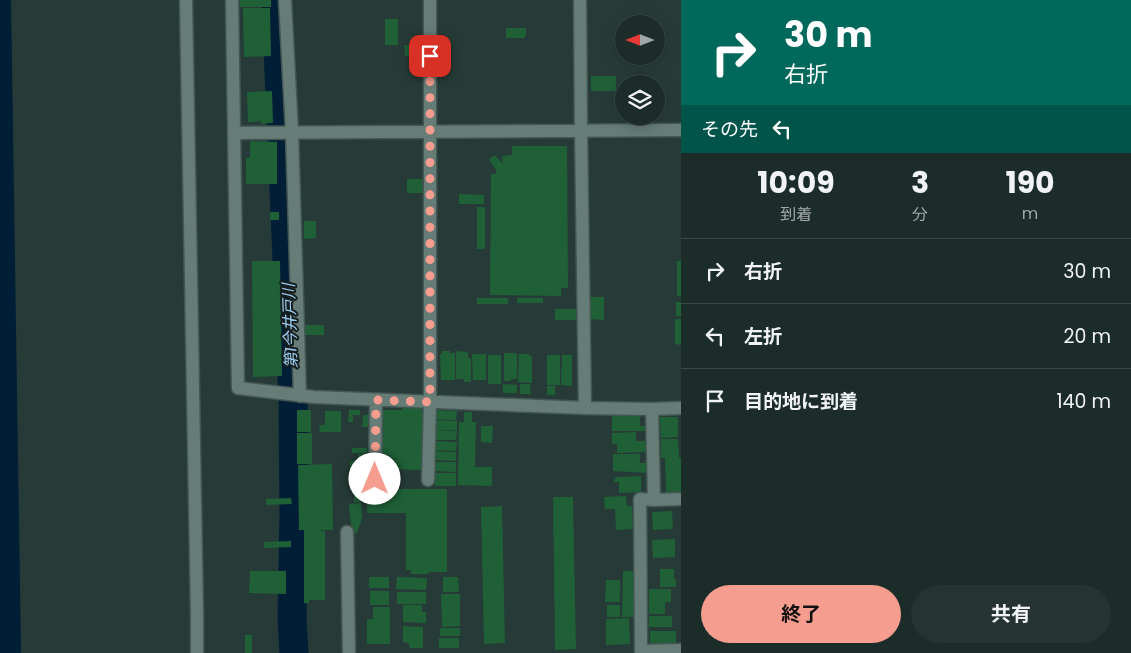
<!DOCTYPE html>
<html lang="ja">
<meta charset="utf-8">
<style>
:root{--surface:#1c2c29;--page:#253431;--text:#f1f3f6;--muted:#a0a7a8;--line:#3a4846;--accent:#f59d8e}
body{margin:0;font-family:Poppins,"Noto Sans JP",sans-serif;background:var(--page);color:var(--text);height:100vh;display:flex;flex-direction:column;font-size:19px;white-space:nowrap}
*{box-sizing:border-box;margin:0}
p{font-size:16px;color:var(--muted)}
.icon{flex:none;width:28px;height:28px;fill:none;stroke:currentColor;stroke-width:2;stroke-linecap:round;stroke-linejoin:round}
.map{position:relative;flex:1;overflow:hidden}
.drawer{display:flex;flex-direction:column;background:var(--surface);width:450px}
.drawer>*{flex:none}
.hud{background:#00695c;color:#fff;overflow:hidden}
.needle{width:32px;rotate:270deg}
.controls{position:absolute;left:615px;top:15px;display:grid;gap:10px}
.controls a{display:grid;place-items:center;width:50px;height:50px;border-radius:50%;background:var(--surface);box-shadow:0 2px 12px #0003,0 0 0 1px var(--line);font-size:25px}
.pin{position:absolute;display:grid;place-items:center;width:42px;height:42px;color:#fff;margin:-21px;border-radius:10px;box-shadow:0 2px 8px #0006}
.me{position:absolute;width:55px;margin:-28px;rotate:0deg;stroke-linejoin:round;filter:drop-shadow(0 0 4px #0008)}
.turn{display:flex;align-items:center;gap:18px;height:105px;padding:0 20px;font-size:22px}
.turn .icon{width:65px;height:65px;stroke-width:2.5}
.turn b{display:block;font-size:35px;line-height:42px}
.then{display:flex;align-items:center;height:48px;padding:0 20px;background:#0003;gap:10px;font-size:19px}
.eta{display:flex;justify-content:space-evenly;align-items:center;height:85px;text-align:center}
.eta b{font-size:30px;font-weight:700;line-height:35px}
.primary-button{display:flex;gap:10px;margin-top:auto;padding:10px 20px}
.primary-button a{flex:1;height:58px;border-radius:30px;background:var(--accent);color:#111;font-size:20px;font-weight:700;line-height:58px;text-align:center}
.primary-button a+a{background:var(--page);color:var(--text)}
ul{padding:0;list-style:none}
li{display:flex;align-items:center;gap:15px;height:65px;padding:0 20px;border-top:1px solid var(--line)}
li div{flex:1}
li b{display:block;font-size:19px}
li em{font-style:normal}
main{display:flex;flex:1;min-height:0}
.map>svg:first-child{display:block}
</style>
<main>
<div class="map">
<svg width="681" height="653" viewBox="0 0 681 653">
<rect width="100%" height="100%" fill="#263b37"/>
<path fill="#001e35" d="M0 0H11L21 653H0Z"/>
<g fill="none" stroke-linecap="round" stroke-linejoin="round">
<path stroke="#001e35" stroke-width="29" d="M276 0 293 401 294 515 292 619 294 653"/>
</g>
<path fill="#1f6037" d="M240 0H271V7H240Z
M243 8H270L271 56 244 57Z
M385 19H398V45H385Z
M506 28H526V35H525V38H506Z
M404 45H423V56H405Z
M591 76H616V91H591Z
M272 91 273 123 261 124V121L248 122 247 92Z
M250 141 277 142V184H246V158H250Z
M512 146H567L568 288H561V296L490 295 491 174H496V170L489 160 493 156H496L503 164 502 156 512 155Z
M407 179H424V193H407Z
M459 194 484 195V204H459Z
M477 207H485V249H477Z
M270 212H279V220H270Z
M304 221H316V238L304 239Z
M252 261H280L282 376 253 377Z
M677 261H681V296H677Z
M591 297H604V320L591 319Z
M477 298H508V304H477Z
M517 298H543V303H517Z
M676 302H681V316H676Z
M555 309H576V320H555Z
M675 319H681V345L675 344Z
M305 325H324V335H305Z
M442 351H450V353H455V380H441L440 354H442Z
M456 351 468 352V358H471V382H464V379H456Z
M504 353H517V379H511V381H504Z
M472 354H486V380H473Z
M519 354H529V356H532V383L518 382Z
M488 355H501V384H488Z
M547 355H560V385H547Z
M562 355H572V386L561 385Z
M503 384 517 385V393H503Z
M520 384H530L531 394H520Z
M547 386H555V395H547Z
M402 408H423L422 470 381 469V410H402Z
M297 410H311V432H297Z
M349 410H360V415H353V422H348Z
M436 410 457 411 456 420 435 419Z
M325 411H341V432H320L319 425H325Z
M464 412H472V422H476L475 467H492V486L458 485 459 422H464Z
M363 415H369L368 427H362Z
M612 416H640V426H646V431H612Z
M660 417H678V437L661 438Z
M436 420 457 421V430H435Z
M481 426H493L492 443 481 442Z
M436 430 457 431 456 440H435Z
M636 432V441H646V452L617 453V444H612V433Z
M297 433H312V464H297Z
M661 439H678L679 458H681V493H666L665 458H661Z
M436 441 457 442 456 451 435 450Z
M352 448H367V453H352Z
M435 451 456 452V461L435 460Z
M358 454H369L372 482H350V476H357V472H350V461H358Z
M613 454H640V463H649V473L613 471Z
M435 462H456V472L435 471Z
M332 464 333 530H317L325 531V600H309V603H304V530H299L298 465Z
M383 471H399V482H382Z
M435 473H456V486H435Z
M641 476V492L619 493V482H613L616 477Z
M354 489H366V502H354Z
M367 489H447V572H428V574H411V570H406V513H367Z
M626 496 627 506H632L633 529 616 530 615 509H605L604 497Z
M553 497H573L576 649 555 650Z
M291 498 292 504 266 505V499Z
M361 503 362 518 357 533H352L349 504Z
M502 506 505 643 484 644 481 507Z
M672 511 673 529 653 530 652 512Z
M675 539V557L653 558 652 540Z
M291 541V547L264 548V542Z
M660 569H674V579H676V587H660Z
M250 571H286V594L249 593Z
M623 571H636L635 617H622Z
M369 577H389V588H369Z
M397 577 427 578 426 590 396 589Z
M443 577H458L459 592H443Z
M606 580H620V602H605Z
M649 589H671V602H665V614H649Z
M370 591H389V605H370Z
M397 592H426V604H397Z
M441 594H460V626L442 627Z
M403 605H422V612H426V623L403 622Z
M607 605H620V617H607Z
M373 607H390V644H367V619H373Z
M649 616H672V627H649Z
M629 618 630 644 606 645V619Z
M403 626 423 627V648H410L408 643 403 642Z
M440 628H460V636H440Z
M650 631H676V643H650Z
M245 635H252V653H245Z
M439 638H459V648H439Z"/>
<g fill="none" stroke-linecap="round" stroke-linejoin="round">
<defs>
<path id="pedestrian" d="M197 653V614"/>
<path id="minor" d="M186 0 197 614
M232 0 238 388 314 397 585 408 652 409 654 500 640 499 641 651 681 650
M285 0 292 132 300 396
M580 0 581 131 585 408
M234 133 681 130
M652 409 681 408
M375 479 376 400
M428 480 430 402V0
M654 500 681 499"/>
<path id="tertiary" d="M347 532 349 653"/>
</defs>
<use href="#pedestrian" stroke="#445653" stroke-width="15"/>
<use href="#minor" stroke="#445653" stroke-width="15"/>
<use href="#tertiary" stroke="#445653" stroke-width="15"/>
<use href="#pedestrian" stroke="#657c77" stroke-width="12"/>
<use href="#minor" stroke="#657c77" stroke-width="12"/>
<use href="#tertiary" stroke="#657c77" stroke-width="12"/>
</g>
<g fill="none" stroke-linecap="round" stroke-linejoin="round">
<path stroke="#f59d8e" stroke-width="9" stroke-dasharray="0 16.2" d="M375 479 376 400 430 402V56"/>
</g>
<g text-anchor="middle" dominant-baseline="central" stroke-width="4" stroke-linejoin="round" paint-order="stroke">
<g font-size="16" font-style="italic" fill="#9cccf3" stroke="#161f1e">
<text transform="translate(290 326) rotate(-92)">第1今井戸川</text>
</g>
</g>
</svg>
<div class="controls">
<a><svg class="needle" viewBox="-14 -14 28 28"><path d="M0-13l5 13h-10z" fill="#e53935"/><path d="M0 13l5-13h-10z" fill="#a0a7a8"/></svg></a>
<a><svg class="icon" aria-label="layers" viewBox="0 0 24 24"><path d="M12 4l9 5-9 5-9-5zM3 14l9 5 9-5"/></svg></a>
</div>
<div class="pin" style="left:430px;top:56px;background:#d93025"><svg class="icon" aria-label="arrive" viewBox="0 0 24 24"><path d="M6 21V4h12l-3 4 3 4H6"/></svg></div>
<svg class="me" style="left:375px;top:479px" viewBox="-20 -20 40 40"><circle r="19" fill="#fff"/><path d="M0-13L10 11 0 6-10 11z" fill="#f59d8e"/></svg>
</div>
<section class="drawer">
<div class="hud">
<div class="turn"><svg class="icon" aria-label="right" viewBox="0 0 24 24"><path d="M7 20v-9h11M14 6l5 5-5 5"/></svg><div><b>30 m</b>右折</div></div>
<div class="then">その先<svg class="icon" aria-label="left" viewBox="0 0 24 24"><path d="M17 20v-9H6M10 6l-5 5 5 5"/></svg></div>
</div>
<div class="eta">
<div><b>10:09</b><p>到着</p></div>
<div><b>3</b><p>分</p></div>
<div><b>190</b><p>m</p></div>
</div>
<ul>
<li><svg class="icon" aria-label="right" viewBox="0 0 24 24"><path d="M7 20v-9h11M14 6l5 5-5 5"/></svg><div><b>右折</b></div><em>30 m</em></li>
<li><svg class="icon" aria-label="left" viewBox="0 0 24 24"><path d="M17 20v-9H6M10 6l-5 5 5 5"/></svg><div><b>左折</b></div><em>20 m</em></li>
<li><svg class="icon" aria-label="arrive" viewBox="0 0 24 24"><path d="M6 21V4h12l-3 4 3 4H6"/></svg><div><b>目的地に到着</b></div><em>140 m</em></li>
</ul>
<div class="primary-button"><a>終了</a><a>共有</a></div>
</section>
</main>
